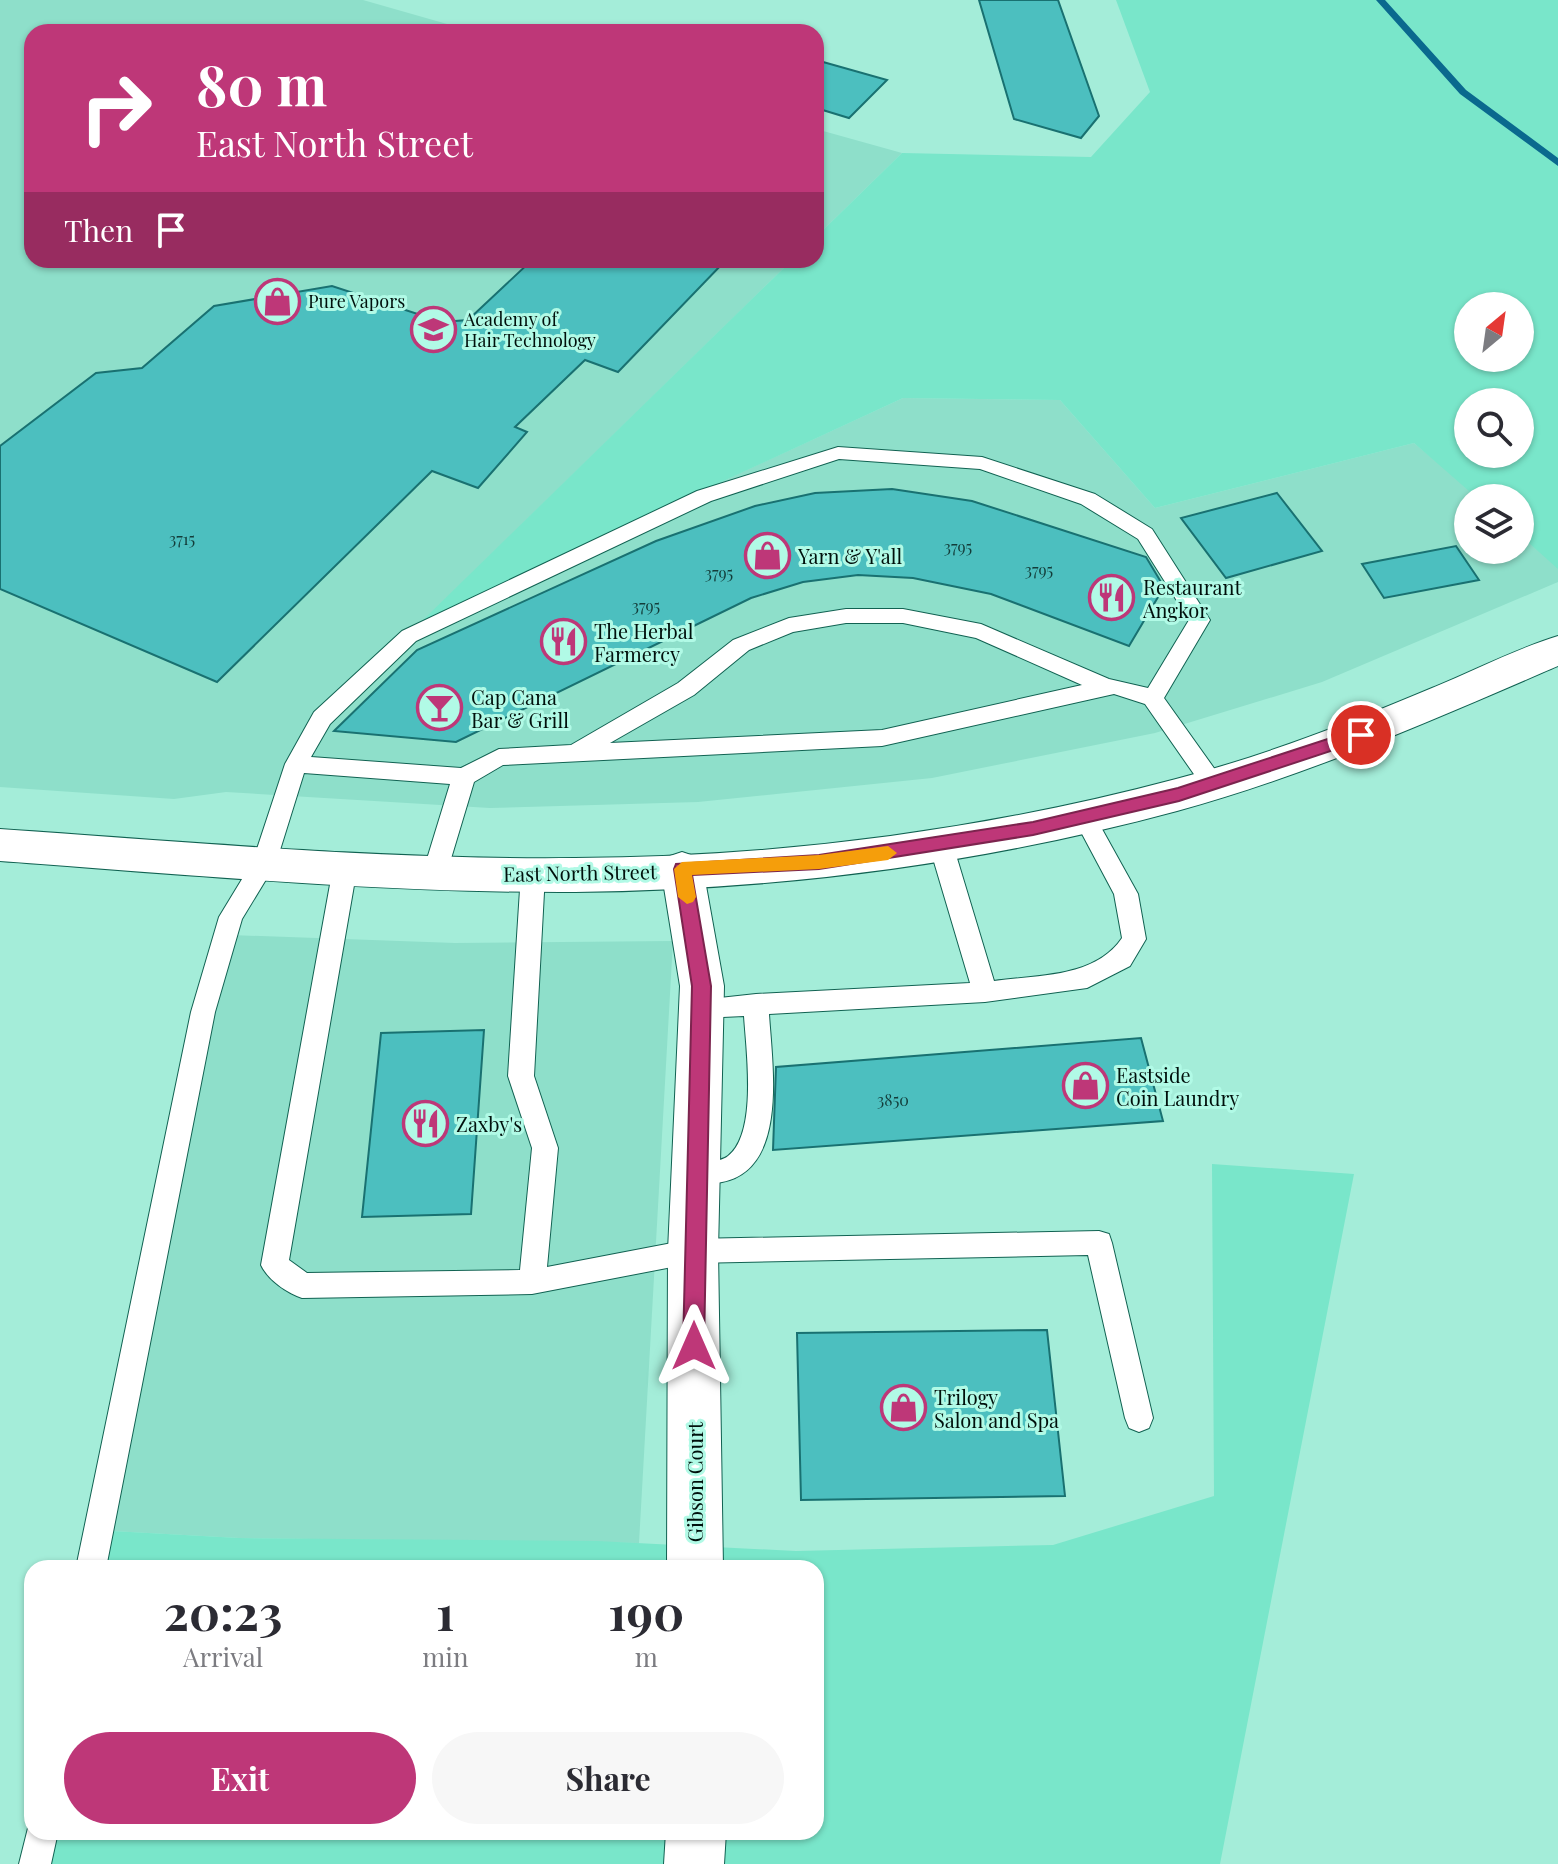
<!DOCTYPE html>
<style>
:root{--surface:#fff;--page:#f7f7f7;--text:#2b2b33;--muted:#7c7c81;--accent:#be3778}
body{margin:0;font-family:"Playfair Display",serif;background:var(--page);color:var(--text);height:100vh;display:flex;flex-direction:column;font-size:30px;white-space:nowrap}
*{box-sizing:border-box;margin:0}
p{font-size:26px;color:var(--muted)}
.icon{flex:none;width:44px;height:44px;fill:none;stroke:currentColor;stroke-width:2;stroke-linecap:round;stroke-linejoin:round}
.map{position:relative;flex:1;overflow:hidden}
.side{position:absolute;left:24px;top:1560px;width:800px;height:280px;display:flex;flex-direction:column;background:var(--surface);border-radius:24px;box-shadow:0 2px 6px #0004}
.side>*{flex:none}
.banner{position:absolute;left:24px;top:24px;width:800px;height:244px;border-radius:24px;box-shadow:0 2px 6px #0004;background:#be3778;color:#fff;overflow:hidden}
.needle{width:52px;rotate:29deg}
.controls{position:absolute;left:1454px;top:292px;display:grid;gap:16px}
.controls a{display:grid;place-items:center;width:80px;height:80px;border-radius:50%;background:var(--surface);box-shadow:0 2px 6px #0004;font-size:40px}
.pin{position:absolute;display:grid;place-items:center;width:68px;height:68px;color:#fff;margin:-34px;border:4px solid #fff;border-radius:50%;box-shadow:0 2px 8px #0007}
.me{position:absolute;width:88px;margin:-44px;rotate:0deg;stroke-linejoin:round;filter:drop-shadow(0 0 6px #0008)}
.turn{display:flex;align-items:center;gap:28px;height:168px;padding:0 40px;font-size:36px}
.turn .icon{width:104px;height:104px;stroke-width:2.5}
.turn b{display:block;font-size:56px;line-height:68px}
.then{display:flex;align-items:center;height:76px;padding:0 40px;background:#0003;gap:16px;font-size:30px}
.eta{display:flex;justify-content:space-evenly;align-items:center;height:136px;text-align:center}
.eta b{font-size:48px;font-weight:700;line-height:56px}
.action{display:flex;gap:16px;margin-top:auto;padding:16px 40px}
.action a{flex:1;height:92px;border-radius:48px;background:var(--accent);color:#fff;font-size:32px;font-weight:700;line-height:92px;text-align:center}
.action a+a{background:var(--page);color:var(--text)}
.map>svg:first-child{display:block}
</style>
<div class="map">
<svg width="1558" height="1864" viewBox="0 0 1558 1864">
<rect width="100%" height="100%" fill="#a4edd9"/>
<path fill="#8edfca" d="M0 0H363L475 32H32V260H792L426 618 903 398 1060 400 1155 508 1414 443 1480 498H1468V550H1520V531L1558 563V582L1322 682 1155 733 932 778 698 802 490 808 226 792 174 799 0 787Z
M816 129 902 153 816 237Z
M231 935 455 943 673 941 639 1543 239 1538 112 1531Z"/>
<path fill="#79e6ca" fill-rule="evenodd" d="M1116 0H1558V569L1520 535V498H1477L1414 443 1155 508 1060 400 903 398 423 620 792 260H816V237L902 153 1091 157 1150 92ZM1468 306H1520V358H1468ZM1468 402H1520V454H1468Z
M1212 1164 1354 1174 1220 1864H47L53 1832H816V1568H105L112 1531 239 1538 597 1541 796 1551 1053 1545 1214 1496Z"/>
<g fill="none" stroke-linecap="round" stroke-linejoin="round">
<path fill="#0a698e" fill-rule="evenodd" d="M1376 0H1385L1466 90 1558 158V166L1460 94Z"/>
</g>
<path fill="#4cbfbf" stroke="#197171" stroke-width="2" d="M979 0H1058L1099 116 1081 138 1014 119Z
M816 60 887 80 849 118 816 108Z
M532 260H726L618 372 585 360 515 427 527 432 478 488 432 471 217 682 0 589V446L96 373 142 368 214 306 332 286 442 322 468 320Z
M892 489 972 501 1146 557 1164 587 1129 646 991 594 913 578 858 575 803 582 751 598 456 742 334 731 417 650 656 541 755 506 815 493Z
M1277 493 1322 551 1226 578 1181 518Z
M1456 546 1479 580 1384 598 1362 564Z
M484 1030 471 1214 362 1217 381 1033Z
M1141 1038 1163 1121 773 1150 776 1067Z
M1047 1330 1065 1496 801 1500 797 1333Z"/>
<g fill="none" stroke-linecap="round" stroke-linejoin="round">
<defs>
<path id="service" d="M838 447 982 457 1095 494 1152 529 1210 620 1164 698 1221 778 1224 784 1221 790H1205L1145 704 1114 694 882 746 503 765 474 782 447 872 443 878H427L423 872 450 784 304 773 276 863 242 919 215 1012 106 1568H76L191 1012 219 917 253 861 285 764 314 712 402 631 697 491ZM839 459 980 469 1081 504 1138 539 1189 620 1148 688 1109 679 981 624 903 609H846L789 618 733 640 678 683 571 745 499 749 461 768 311 757 330 724 416 641 711 501ZM846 623H903L976 638 1082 685 882 730 610 743 694 695 749 650 793 632Z
M1084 808 1092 811 1138 894 1146 939 1130 966 1087 988 985 1002 769 1014C772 1064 789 1169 722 1182 710 1185 697 1186 686 1182L682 1174 686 1166C698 1161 718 1164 728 1156 758 1133 746 1049 744 1016L701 1018 692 1015 689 1008 692 1001 756 994 970 983 929 845 933 839H949L953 845 994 981C1037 975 1095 978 1122 938L1114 894 1073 817 1076 811Z
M345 859 353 862 357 868 289 1260 307 1273 520 1270 532 1148 508 1076 521 874 525 868H541L545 874 534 1076 558 1148 547 1267 693 1239 1099 1231 1109 1234 1112 1243 1153 1418 1149 1428 1139 1432 1129 1428 1125 1418 1088 1255 693 1263 532 1294 302 1298C287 1293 268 1280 261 1265L333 868 337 862Z
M30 1820 32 1832H58L51 1864H19Z"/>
<path id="minor" d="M682 852 697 857 703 869 724 986 718 1251 723 1568H667L668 1251 680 986 661 869 667 857Z
M666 1832H726L724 1864H664Z"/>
<path id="secondary" d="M1558 636V666C1433 720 1308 775 1177 811 981 864 778 890 575 892 383 893 191 875 0 861V829C191 842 383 860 575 858 778 857 980 831 1176 779 1264 756 1349 723 1432 688 1474 671 1515 649 1558 636Z"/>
</defs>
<use href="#service" stroke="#116252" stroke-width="2"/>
<use href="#minor" stroke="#116252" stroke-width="2"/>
<use href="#secondary" stroke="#116252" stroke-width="2"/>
<use href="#service" fill="#fff" fill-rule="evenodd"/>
<use href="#minor" fill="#fff" fill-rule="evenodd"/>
<use href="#secondary" fill="#fff" fill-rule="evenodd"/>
</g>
<path fill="#be3778" stroke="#7c244e" stroke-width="2" d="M1361 728 1370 735 1367 739 1179 801 1033 835 819 869 692 875 711 986 704 1346 701 1353 694 1356 686 1353 683 1346 692 986 674 869 676 864 819 855 1033 822 1178 788Z"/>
<path fill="#f59e0b" d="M888 846 897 853 888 860 819 869 692 875 696 897 693 902 687 904 678 897 674 869 682 862 819 855Z"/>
<defs>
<symbol id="shop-ring" viewBox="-11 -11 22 22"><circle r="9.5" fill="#b1fae6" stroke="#be3778" stroke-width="1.5"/><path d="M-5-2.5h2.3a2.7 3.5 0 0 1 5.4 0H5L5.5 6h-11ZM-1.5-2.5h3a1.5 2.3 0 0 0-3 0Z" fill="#be3778"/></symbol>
<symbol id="school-ring" viewBox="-11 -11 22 22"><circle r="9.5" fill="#b1fae6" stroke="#be3778" stroke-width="1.5"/><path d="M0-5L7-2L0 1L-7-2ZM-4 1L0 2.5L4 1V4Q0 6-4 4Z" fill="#be3778"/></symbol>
<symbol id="restaurant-ring" viewBox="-11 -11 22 22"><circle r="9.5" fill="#b1fae6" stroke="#be3778" stroke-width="1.5"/><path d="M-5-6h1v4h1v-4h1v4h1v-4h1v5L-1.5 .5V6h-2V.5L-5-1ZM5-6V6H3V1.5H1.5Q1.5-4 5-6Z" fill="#be3778"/></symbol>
<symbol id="bar-ring" viewBox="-11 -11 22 22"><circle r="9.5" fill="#b1fae6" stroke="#be3778" stroke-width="1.5"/><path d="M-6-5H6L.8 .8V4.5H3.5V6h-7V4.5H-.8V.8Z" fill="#be3778"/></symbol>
</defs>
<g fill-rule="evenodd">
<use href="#shop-ring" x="252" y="276" width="51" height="51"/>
<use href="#school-ring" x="408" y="304" width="51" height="51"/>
<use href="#shop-ring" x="742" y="530" width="51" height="51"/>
<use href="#restaurant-ring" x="1086" y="572" width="51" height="51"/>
<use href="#restaurant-ring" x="538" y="616" width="51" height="51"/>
<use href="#bar-ring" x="414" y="682" width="51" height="51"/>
<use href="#shop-ring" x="1060" y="1060" width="51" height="51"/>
<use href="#restaurant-ring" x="400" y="1098" width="51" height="51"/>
<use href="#shop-ring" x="878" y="1382" width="51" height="51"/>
</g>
<g text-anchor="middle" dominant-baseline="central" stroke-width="6" stroke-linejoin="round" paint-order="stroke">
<g font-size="16" fill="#133c39">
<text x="182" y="538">3715</text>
<text x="958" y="546">3795</text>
<text x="1039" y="569">3795</text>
<text x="719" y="572">3795</text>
<text x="646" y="605">3795</text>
<text x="893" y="1099">3850</text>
</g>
<g font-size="18" fill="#00100c" stroke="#b1fae6" text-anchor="start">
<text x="308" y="301">Pure Vapors</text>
<text x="464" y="319">Academy of<tspan x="464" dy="21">Hair Technology</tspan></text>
</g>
<g font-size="20" fill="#00100c" stroke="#b1fae6" text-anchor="start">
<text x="798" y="555">Yarn &amp; Y'all</text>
<text x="1143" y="586">Restaurant<tspan x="1143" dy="23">Angkor</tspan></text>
<text x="594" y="630">The Herbal<tspan x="594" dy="23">Farmercy</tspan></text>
<text x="471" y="696">Cap Cana<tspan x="471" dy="23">Bar &amp; Grill</tspan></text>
<text x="1116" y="1074">Eastside<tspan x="1116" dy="23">Coin Laundry</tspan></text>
<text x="456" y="1123">Zaxby's</text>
<text x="934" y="1396">Trilogy<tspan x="934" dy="23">Salon and Spa</tspan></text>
</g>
<g font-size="20" fill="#00100c" stroke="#b1fae6">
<text transform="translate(580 872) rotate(-1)">East North Street</text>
<text transform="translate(694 1482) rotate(-90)">Gibson Court</text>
</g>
</g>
</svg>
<div class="controls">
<a><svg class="needle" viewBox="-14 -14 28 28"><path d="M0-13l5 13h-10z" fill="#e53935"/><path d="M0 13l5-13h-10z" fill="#7c7c81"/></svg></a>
<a><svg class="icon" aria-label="search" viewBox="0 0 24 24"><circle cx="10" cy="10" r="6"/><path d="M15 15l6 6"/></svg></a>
<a><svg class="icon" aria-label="layers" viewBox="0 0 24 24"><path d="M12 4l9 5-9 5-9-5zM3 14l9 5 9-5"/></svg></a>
</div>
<div class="pin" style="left:1361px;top:735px;background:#d93025"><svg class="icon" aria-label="arrive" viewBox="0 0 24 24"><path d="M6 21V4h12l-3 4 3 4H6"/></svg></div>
<svg class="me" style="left:694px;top:1346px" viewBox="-20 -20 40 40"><path d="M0-17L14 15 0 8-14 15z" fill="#be3778" stroke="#fff" stroke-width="4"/></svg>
<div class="banner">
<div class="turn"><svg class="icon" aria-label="right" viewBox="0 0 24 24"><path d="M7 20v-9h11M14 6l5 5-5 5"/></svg><div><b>80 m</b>East North Street</div></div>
<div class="then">Then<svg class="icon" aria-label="arrive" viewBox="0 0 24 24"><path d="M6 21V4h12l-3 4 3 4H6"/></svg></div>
</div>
<section class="side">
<div class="eta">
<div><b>20:23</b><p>Arrival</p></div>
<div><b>1</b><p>min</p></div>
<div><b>190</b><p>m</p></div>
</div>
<div class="action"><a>Exit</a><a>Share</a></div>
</section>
</div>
